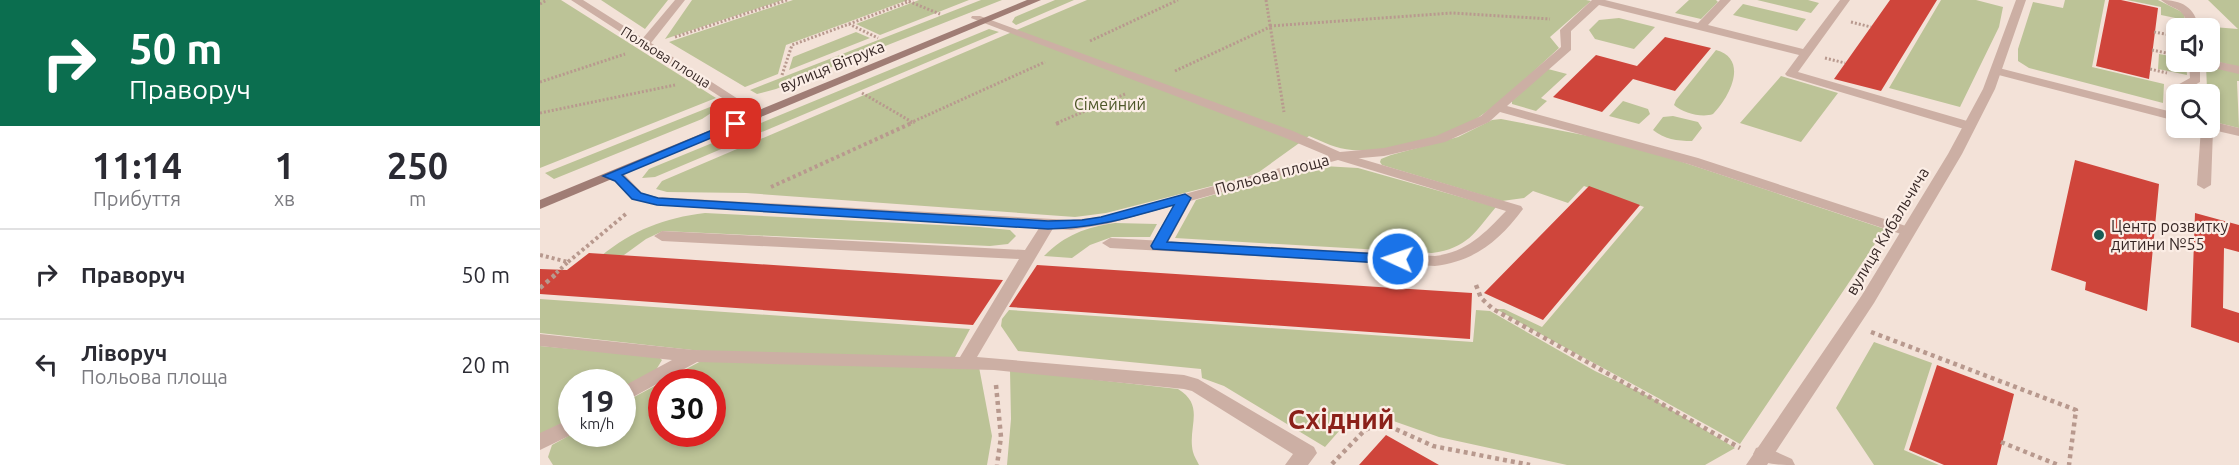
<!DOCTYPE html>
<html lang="uk">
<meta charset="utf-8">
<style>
:root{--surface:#fff;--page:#f2f2f3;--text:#2b2b33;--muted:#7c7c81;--line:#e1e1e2}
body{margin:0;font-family:Ubuntu,sans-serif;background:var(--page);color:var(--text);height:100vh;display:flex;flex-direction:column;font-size:22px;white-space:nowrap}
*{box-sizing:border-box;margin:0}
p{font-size:20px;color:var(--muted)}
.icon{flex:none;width:33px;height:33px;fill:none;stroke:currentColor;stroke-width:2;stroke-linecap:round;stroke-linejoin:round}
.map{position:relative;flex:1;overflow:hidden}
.sheet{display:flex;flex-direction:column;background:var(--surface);width:540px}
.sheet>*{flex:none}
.hud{background:#0b6e4f;color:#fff;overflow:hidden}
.buttons{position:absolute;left:1626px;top:18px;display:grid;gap:12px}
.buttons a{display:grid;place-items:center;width:54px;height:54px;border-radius:9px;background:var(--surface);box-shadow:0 3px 9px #0003;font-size:30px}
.speed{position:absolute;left:18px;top:369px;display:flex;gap:12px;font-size:30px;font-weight:700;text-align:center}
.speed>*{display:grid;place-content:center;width:78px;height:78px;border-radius:50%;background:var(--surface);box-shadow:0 3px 9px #0003;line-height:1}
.speed small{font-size:15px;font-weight:400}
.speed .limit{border:9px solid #d22;background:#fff;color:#111}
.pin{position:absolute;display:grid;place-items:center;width:51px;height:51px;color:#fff;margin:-26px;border-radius:12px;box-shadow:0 3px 9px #0006}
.me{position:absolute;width:66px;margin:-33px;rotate:273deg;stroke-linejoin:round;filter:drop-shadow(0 0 4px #0008)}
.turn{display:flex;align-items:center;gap:21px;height:126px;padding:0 30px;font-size:27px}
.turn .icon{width:78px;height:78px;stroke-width:2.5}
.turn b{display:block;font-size:42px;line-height:51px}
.eta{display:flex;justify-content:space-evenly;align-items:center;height:102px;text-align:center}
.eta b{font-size:36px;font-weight:700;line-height:42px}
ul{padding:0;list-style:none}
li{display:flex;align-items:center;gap:18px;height:90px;padding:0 30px;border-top:2px solid var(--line)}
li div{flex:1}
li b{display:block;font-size:22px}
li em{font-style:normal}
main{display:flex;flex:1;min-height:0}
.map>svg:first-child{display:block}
</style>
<main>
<section class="sheet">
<div class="hud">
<div class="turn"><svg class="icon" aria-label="right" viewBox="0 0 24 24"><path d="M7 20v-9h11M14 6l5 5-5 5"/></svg><div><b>50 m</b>Праворуч</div></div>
</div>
<div class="eta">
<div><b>11:14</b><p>Прибуття</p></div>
<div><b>1</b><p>хв</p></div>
<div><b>250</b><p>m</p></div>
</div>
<ul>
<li><svg class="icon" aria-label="right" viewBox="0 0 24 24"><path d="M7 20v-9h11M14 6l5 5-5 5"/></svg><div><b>Праворуч</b></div><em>50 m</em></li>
<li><svg class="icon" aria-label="left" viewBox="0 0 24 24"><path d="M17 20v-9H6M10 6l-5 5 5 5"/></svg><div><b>Ліворуч</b><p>Польова площа</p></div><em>20 m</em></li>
</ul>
</section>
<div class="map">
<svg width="1699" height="465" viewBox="0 0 1699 465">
<rect width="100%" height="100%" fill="#f3e2d8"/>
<path fill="#bcc397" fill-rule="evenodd" d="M0 0H21L176 98 0 168Z
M61 0H128L105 29Z
M152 0H243L125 39Z
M253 0H368L246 45 238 74 205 87 129 42Z
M379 0H429L340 35 316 24Z
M441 0H462L236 89 217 94 210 90Z
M515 0H534L476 25 472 22 475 17Z
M547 0H1046L1051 1 1010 37 1019 48C993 71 968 98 939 117 908 137 850 153 812 150 797 149 783 142 769 136L719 172 707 177 566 213 535 217 206 193 127 192 116 189 122 181Z
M1149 0H1176L1178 2 1161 19 1135 13Z
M1217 0H1268L1279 3 1271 13Z
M1401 0H1436L1463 7 1459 27 1420 107 1349 88Z
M1525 0H1565L1552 67 1624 84 1623 103 1489 68 1478 61V49L1493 2 1523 8Z
M1587 0H1618L1644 13 1645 20 1621 15V7Z
M1668 0H1699V67L1670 60V28H1661V26L1698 29Z
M1203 4 1266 19 1257 31 1193 15Z
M1079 18 1115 27 1094 49 1055 39 1049 30 1059 20Z
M449 29 459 32 115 177 102 178 109 169Z
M316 32 330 38 249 70 253 57Z
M1176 50C1209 59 1190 97 1173 114 1162 118 1143 113 1134 105L1136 100Z
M1619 54 1636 57V62H1646L1647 75 1618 69Z
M1666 65 1699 72V81H1697L1699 128 1670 121V94H1653V92L1667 89Z
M1008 69 1027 74 1001 98 1007 101 996 111 972 104V101Z
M1241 76 1298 93 1261 142 1200 123Z
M1083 101 1108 109 1110 114 1099 124 1069 116Z
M180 103V107L162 119 14 179 5 173Z
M1133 116 1158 122 1162 128 1152 141C1137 141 1124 139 1113 130L1123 117Z
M961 119 1059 138 1115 153 1345 229 1200 444C1119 397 1037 355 956 309H964L1002 327 1104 207 1044 186 1028 203 993 191 984 198 962 201 842 165 840 162 841 159 851 155 918 137 952 120Z
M783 166 818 168 956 207C934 233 928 248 892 253L635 238 656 200 761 169Z
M165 213 439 227 470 230 476 236 468 244 450 246 123 231 106 239 84 255 61 256C93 230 124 218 165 213Z
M575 223 617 224 610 237H572L550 245 532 258 504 256C525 235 546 227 575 223Z
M0 299 430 329 414 359 161 351 0 333Z
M469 310 933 342 936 310 950 311 1055 371 1110 397 1195 448 1165 465H1027L899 437 842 417 827 414 815 417 807 422 785 447 684 386 662 378 661 369 478 351 461 326 462 319Z
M1334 342 1392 363 1364 450 1399 465H1334L1296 408Z
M0 346 119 357 122 360 116 370 83 390 82 382H32L31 418 0 435Z
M163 360 439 367 452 436 447 465H13L8 457 12 445 32 434H82L83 403ZM122 382H172V434H122Z
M470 370 638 389C666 406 647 427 653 452 654 456 657 461 659 465H467L471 419Z"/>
<path fill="#cf453b" d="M1350 0H1397L1341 91 1294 79Z
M1569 0H1581L1618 8 1609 79 1556 66Z
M1125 37 1171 48 1135 91 1093 79 1062 112 1013 97 1056 55 1097 66Z
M1535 160 1619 184 1607 311 1545 290 1546 282 1511 270Z
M1049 186 1100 205 1003 320 944 293Z
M1655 213 1699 225V252L1684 248 1683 308 1699 313V343L1651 327Z
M49 253 324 271 463 280 433 325 0 294V269L27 270Z
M497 265 932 293 930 339 469 307Z
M1397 365 1474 394 1457 465H1404L1369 450Z
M846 435 899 465H819Z"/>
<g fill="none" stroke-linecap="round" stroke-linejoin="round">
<path stroke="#b8998e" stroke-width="3" stroke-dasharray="2 2" stroke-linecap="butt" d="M365 0 400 14
M726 0 744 112
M0 4 7 0
M1311 22 1331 27
M309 24 373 0
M730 26 912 13 1010 19
M1614 32 1636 36
M135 37 247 0
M550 41 638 0
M1612 50 1636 55
M1285 58 1305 63
M1610 69 1627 73
M635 71 730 27
M242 75 252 45 309 24 338 38
M0 82 85 54
M322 93 372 122
M0 113 135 85
M370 123 505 62
M517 123 585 94"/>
<path stroke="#b8998e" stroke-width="4" stroke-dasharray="3 3" stroke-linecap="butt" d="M516 124 521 122
M231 187 374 122
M0 255 28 262 13 276
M28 262 87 213"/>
<path stroke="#b8998e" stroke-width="4.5" stroke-dasharray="4 4" stroke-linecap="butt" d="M936 285 941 298 953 309 1200 448
M0 288 15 275
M1331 332 1536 410 1529 465
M456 385 461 437 457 465
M1461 442 1518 465
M792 464 825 430 836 425 851 427 893 446 990 465"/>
<path fill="#ccafa4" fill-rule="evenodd" d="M1052 0H1065L1158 23 1180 0H1191L1168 25 1263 49 1300 0H1310L1258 72 1434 123 1435 126 1434 129H1424L1247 76 1245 74 1259 55 1059 5 1031 31V50L967 106 1158 158 1372 228 1374 231 1367 236 1148 164 960 112 949 122 905 142 844 156 798 160 743 137 431 18 432 16H440L753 131 800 152 844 148 896 136 941 116 1021 47 1020 30Z
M1621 0C1641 0 1656 7 1658 28H1648C1644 6 1636 12 1621 0Z
M1670 60 1699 66V74L1660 65V82L1644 91V94L1634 97V87L1650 78 1649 62Z
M1455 67 1636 113V121L1451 73V69Z
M1670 121 1699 128V136L1673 130 1671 185 1664 189 1657 185 1661 128H1670Z
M645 194 652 198 626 246 623 249H613L610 246 638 198Z
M508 220 515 225 437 357 644 375 658 379 774 447 777 453 768 465H745L753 454 652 391 644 389 454 370 157 362 82 403V387L132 360 0 346V334L154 350 420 357 479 259 122 241 114 236 122 231 485 250 503 222Z
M32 418 33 434 0 450V433Z
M1223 446 1252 459 1255 465C1240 465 1221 465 1213 454L1216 448Z"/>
<path fill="#ccafa4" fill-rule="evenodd" d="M31 0H43L103 38 135 0H145L111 43 223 115 221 118H213Z
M1476 0H1486L1455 89 1422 154 1334 303 1227 465H1206L1322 295 1408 154 1443 89Z
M798 152 981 206 983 209C959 241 935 261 895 266L570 248 562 243 570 238 895 256C927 252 945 233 966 211L798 160 567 224 531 230 117 205 92 199 75 181 64 179 62 176 69 172 85 175 102 193 117 197 531 220 561 217Z"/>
<path fill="#a07d75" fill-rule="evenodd" d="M487 0H501L0 209V200Z"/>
</g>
<path fill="#1a73e8" stroke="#114b97" stroke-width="1.5" d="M196 120 201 124 200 126 82 175 101 193 118 198 508 221 542 220 561 217 645 194 651 198 627 242 858 255 866 259 858 264 613 249 611 246 634 205C588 218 556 228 508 229L117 205 92 199 75 181 63 176Z"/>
<circle fill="#195b54" stroke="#fbede5" stroke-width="2" cx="1559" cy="235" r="6"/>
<g text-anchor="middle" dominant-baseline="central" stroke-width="4.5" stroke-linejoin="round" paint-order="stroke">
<g font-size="14" fill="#372826" stroke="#fbede5">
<text transform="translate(126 57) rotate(32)">Польова площа</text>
</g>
<g font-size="16" fill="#372826" stroke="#fbede5">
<text transform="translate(292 66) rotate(-22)">вулиця Вітрука</text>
<text transform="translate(732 174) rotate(-15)">Польова площа</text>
<text transform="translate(1347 231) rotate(-59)">вулиця Кибальчича</text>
</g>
<g font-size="16" fill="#4e5728" stroke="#fbede5">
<text x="570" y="104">Сімейний</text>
</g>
<g font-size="16" fill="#372826" stroke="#fbede5" text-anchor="start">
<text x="1571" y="226">Центр розвитку<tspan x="1571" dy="18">дитини №55</tspan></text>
</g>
<g font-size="27" font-weight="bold" fill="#8b2019" stroke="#fbede5">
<text x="801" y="419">Східний</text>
</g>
</g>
</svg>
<div class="buttons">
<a><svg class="icon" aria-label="sound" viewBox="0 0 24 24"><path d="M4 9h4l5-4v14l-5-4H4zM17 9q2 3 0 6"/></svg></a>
<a><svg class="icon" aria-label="search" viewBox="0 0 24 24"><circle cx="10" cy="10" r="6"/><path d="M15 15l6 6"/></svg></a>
</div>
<div class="speed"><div>19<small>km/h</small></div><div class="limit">30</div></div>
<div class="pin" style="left:196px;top:124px;background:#d93025"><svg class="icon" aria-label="arrive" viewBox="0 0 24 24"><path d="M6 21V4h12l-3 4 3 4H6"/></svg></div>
<svg class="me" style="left:858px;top:259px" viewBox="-20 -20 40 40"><circle r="17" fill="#1a73e8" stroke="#fff" stroke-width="3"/><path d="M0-11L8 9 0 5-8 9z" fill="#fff"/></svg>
</div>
</main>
